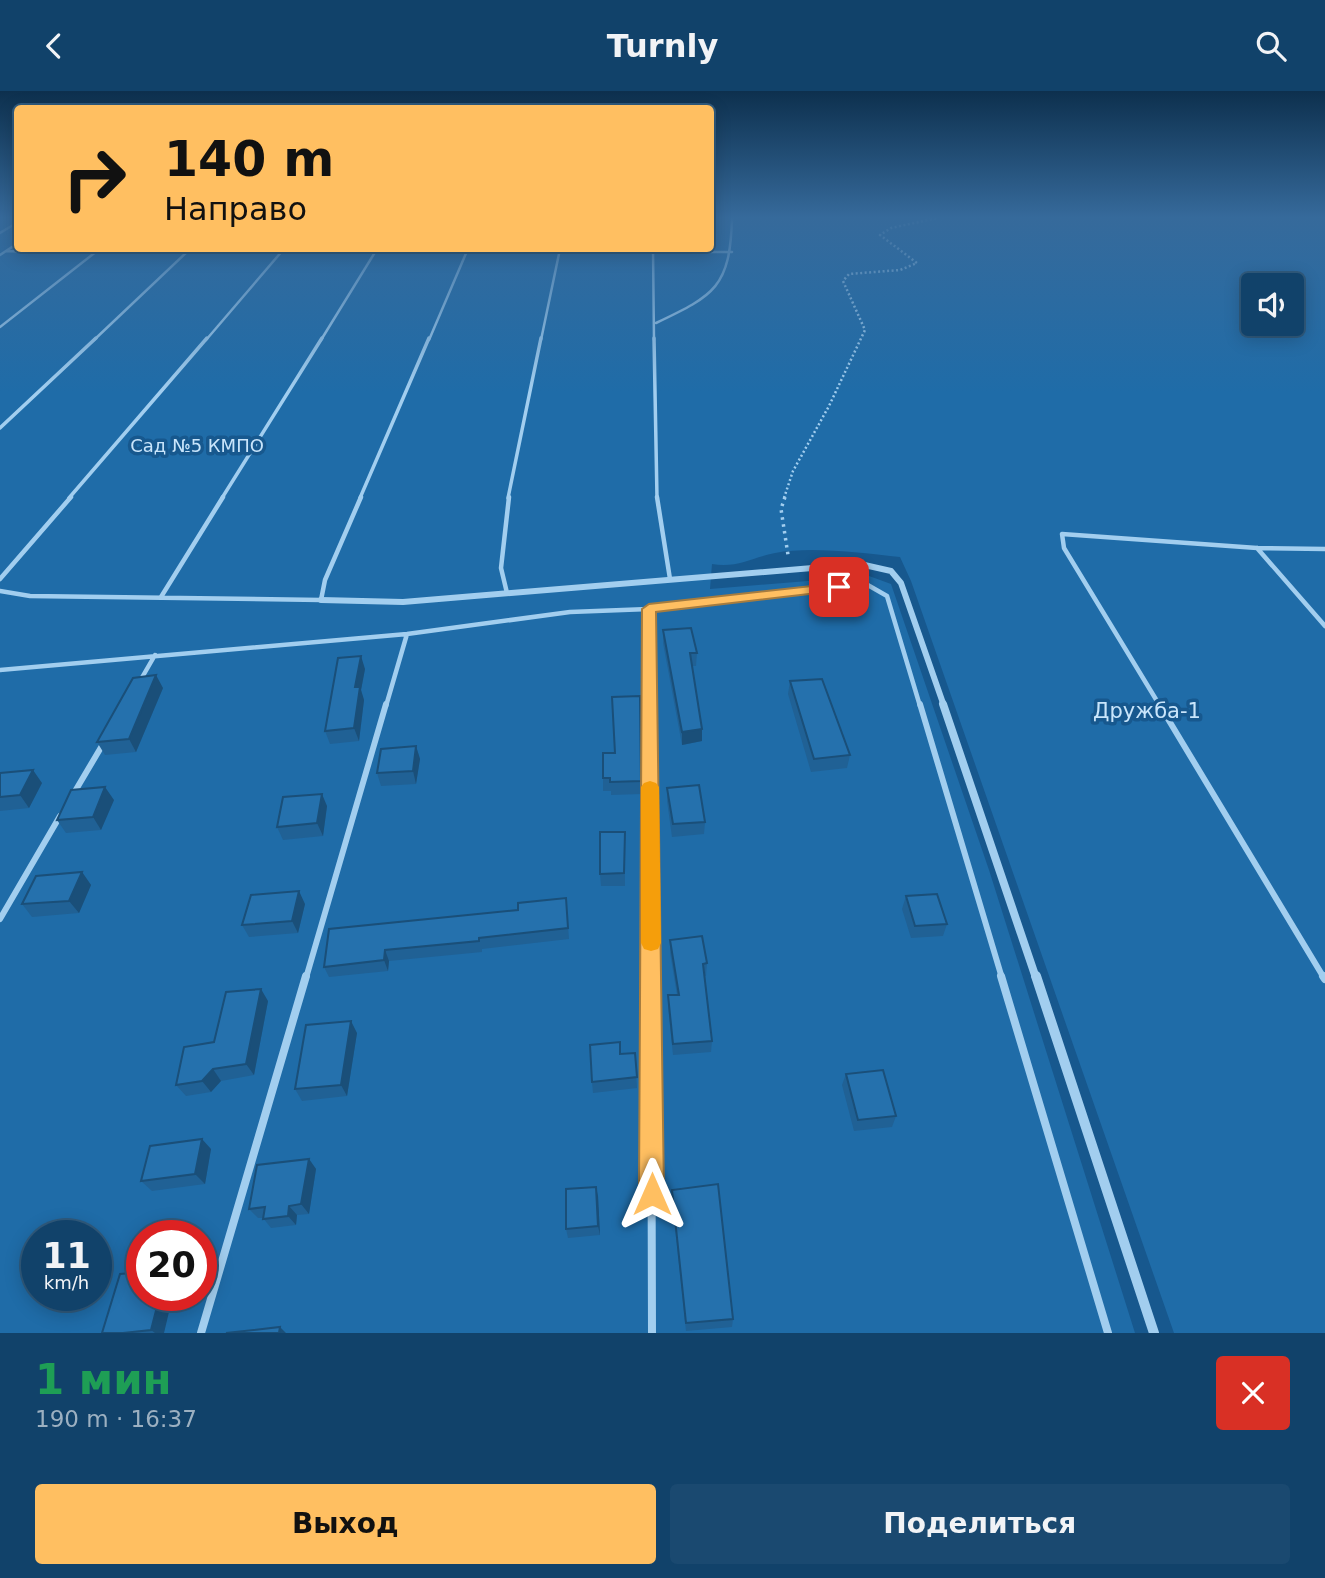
<!DOCTYPE html>
<html lang="ru">
<meta charset="utf-8">
<style>
:root{--surface:#11426a;--page:#1a4970;--text:#f1f3f6;--muted:#9cb0c1;--line:#305b7e;--accent:#ffbf61}
body{margin:0;font-family:"DejaVu Sans",sans-serif;background:var(--page);color:var(--text);height:100vh;display:flex;flex-direction:column;font-size:26px;white-space:nowrap}
*{box-sizing:border-box;margin:0}
p{font-size:23px;color:var(--muted)}
.icon{flex:none;width:38px;height:38px;fill:none;stroke:currentColor;stroke-width:2;stroke-linecap:round;stroke-linejoin:round}
.map{position:relative;height:1242px;overflow:hidden}
.side{display:flex;flex-direction:column;background:var(--surface);flex:1}
.side>*{flex:none}
.banner{position:absolute;left:14px;top:14px;width:700px;height:147px;border-radius:7px;box-shadow:0 4px 18px #0003,0 0 0 2px var(--line);background:#ffbf61;color:#111;overflow:hidden}
.controls{position:absolute;left:1241px;top:182px;display:grid;gap:14px}
.controls a{display:grid;place-items:center;width:63px;height:63px;border-radius:7px;background:var(--surface);box-shadow:0 4px 18px #0003,0 0 0 2px var(--line);font-size:35px}
.speed{position:absolute;left:21px;top:1129px;display:flex;gap:14px;font-size:35px;font-weight:700;text-align:center}
.speed>*{display:grid;place-content:center;width:91px;height:91px;border-radius:50%;background:var(--surface);box-shadow:0 4px 18px #0003,0 0 0 2px var(--line);line-height:1}
.speed small{font-size:18px;font-weight:400}
.speed .limit{border:10px solid #d22;background:#fff;color:#111}
.pin{position:absolute;display:grid;place-items:center;width:60px;height:60px;color:#fff;margin:-30px;border-radius:14px;box-shadow:0 4px 10px #0006}
.me{position:absolute;width:77px;margin:-38px;rotate:0deg;stroke-linejoin:round;filter:drop-shadow(0 0 5px #0008)}
.turn{display:flex;align-items:center;gap:24px;height:147px;padding:0 35px;font-size:32px}
.turn .icon{width:91px;height:91px;stroke-width:2.5}
.turn b{display:block;font-size:49px;line-height:60px}
.round{display:grid;place-items:center;flex:none;width:74px;height:74px;border-radius:7px;background:var(--page)}
.headline{display:flex;align-items:center;justify-content:space-between;height:119px;padding:0 35px}
h1{font-size:42px;font-weight:600;line-height:52px;color:#1e9e55}
.cta{display:flex;gap:14px;margin-top:auto;padding:14px 35px}
.cta a{flex:1;height:80px;border-radius:7px;background:var(--accent);color:#111;font-size:28px;font-weight:600;line-height:80px;text-align:center}
.cta a+a{background:var(--page);color:var(--text)}
header{display:flex;justify-content:space-between;align-items:center;height:91px;padding:0 35px;background:var(--surface);font-size:32px;font-weight:600}
.map>svg:first-child{display:block}
</style>
<header><svg class="icon" aria-label="back" viewBox="0 0 24 24"><path d="M15 5l-7 7 7 7"/></svg>Turnly<svg class="icon" aria-label="search" viewBox="0 0 24 24"><circle cx="10" cy="10" r="6"/><path d="M15 15l6 6"/></svg></header>
<div class="map">
<svg width="1325" height="1242" viewBox="0 0 1325 1242">
<rect width="100%" height="100%" fill="#17588e"/>
<path fill="#1f6ca8" fill-rule="evenodd" d="M0 127H17L18 158H710L711 127H1325V1242H1174L911 490 900 466C863 462 811 455 775 462 750 467 738 477 712 473L710 498 869 485 891 493 989 779 1135 1242H0ZM1253 194H1292V233H1253ZM37 1144H96V1204H37ZM142 1144H201V1204H142Z"/>
<g fill="none" stroke-linecap="round" stroke-linejoin="round">
<path stroke="#a2ceef" stroke-width="2.5" stroke-dasharray="2 2.5" stroke-linecap="butt" d="M784 407 793 380 829 315 865 239 843 190 849 183 900 179 917 172 880 144 891 137 937 127"/>
<path stroke="#a2ceef" stroke-width="3.5" stroke-dasharray="2.5 4.5" stroke-linecap="butt" d="M785 406 781 418 788 464"/>
<path stroke="#a2ceef" stroke-width="2.5" d="M0 142 18 131
M653 158 654 249
M6 160 732 161
M0 164 18 152
M656 232C715 204 730 196 732 127
M0 236 97 160
M94 249 189 159
M206 249 283 159
M321 249 377 158
M429 249 467 160
M541 249 560 158"/>
<path stroke="#a2ceef" stroke-width="3.5" d="M654 247 657 407
M0 337 96 247
M69 407 207 247
M222 407 322 247
M360 407 429 247
M508 407 541 247"/>
<path stroke="#a2ceef" stroke-width="4.5" d="M657 406 670 488
M1257 457 1325 535
M0 488 71 406
M0 500 30 505 321 509 325 489 361 406
M507 502 501 477 509 406
M161 506 223 406
M649 518V615
M0 579 407 543 570 521 649 518 866 493 887 505 920 615
M140 590 155 564
M386 615 407 543
M1160 615 1064 457 1062 443 1257 457 1325 458"/>
<path stroke="#a2ceef" stroke-width="6" d="M649 613 651 887
M920 613 1002 887
M1159 613 1324 887
M74 702 103 653
M0 828 60 725
M306 887 386 613"/>
<path stroke="#a2ceef" stroke-width="8" d="M651 885 652 1242
M1001 885 1108 1242
M1323 885 1325 888
M201 1242 306 885"/>
<path stroke="#a2ceef" stroke-width="6" d="M321 509 403 511 860 473 891 480 901 492 944 615"/>
<path stroke="#a2ceef" stroke-width="8" d="M943 613 1036 887"/>
<path stroke="#a2ceef" stroke-width="10" d="M1036 885 1154 1242"/>
</g>
<path fill="#206195" d="M663 539 697 562 696 575H692L702 638V650L682 654 663 552Z
M365 578 361 599 364 609 359 650 330 653 325 640Z
M790 590 850 664 847 677 811 681 788 603Z
M163 597 136 661 105 664 97 651Z
M640 605 642 703 611 704V700H603V687L615 662Z
M416 655 420 668 416 693 381 695 377 682Z
M0 682 42 692 29 717 0 720Z
M667 697 705 731 704 743 672 746 667 710Z
M114 709 101 739 66 742 57 729Z
M327 715 323 745 283 749 277 736Z
M625 741V795H601L600 783Z
M82 781 91 794 79 822 32 826 22 813Z
M906 805 947 833 943 845 911 847 902 818Z
M566 807 569 848 482 858V861L389 870 388 880 329 886 324 876 518 819Z
M305 813 298 842 249 846 242 834Z
M670 849 707 872 706 885H705L712 950 711 961 673 964 668 916V904H677L670 862Z
M268 910 254 984 221 990 211 1001 186 1005 176 994 214 951Z
M357 942 347 1005 302 1010 295 998Z
M635 962 637 997 593 1002 592 991 621 963Z
M846 983 896 1025 892 1036 854 1040 842 994Z
M211 1058 205 1093 152 1100 141 1090Z
M309 1068 316 1078 309 1123 297 1124 296 1134 271 1137 263 1127H258L249 1118Z
M672 1099 733 1228 732 1236 686 1240 672 1108Z
M598 1105 600 1144 568 1147 566 1138Z
M120 1183 164 1242H102Z"/>
<path fill="#1a4f79" d="M361 565 365 578 361 599 364 609 359 650 354 637 355 596Z
M156 584 163 597 136 661 129 648Z
M702 638V650L682 654V641Z
M416 655 420 668 416 693 413 680Z
M33 679 42 692 29 717 20 704Z
M105 696 114 709 101 739 93 726Z
M322 703 327 715 323 745 317 732Z
M82 781 91 794 79 822 69 810Z
M299 800 305 813 298 842 292 830Z
M385 859 389 870 388 880 384 869Z
M261 898 268 910 254 984 246 973Z
M351 930 357 942 347 1005 341 994Z
M213 978 221 990 211 1001 202 990Z
M202 1048 211 1058 205 1093 195 1083Z
M309 1068 316 1078 309 1123 301 1113Z
M596 1096 598 1105 600 1144 598 1135Z
M289 1115 297 1124 296 1134 288 1125Z
M160 1204H173L164 1242H155L151 1239Z
M280 1236 286 1242H279Z"/>
<path fill="#2571ad" stroke="#1a4f79" stroke-width="2" d="M691 537 697 562H690L702 638 682 641 663 539Z
M361 565 355 596H360L354 637 325 640 338 567Z
M156 584 129 648 97 651 133 587Z
M822 588 850 664 814 668 790 590Z
M640 605 641 690 610 691V687H603V662H615L612 606Z
M416 655 413 680 377 682 381 658Z
M33 679 20 704 0 706V682Z
M699 694 705 731 673 733 667 697Z
M105 696 93 726 57 729 71 699Z
M322 703 317 732 277 736 283 706Z
M600 741H625L624 782 600 783Z
M82 781 69 810 22 813 36 785Z
M299 800 292 830 242 834 251 804Z
M937 803 947 833 915 835 906 805Z
M566 807 568 837 479 847V850L385 859 384 869 324 876 329 838 518 819V812Z
M702 845 707 872 703 873 712 950 673 953 668 904H679L670 849Z
M261 898 246 973 213 978 202 990 176 994 184 956 214 951 226 901Z
M351 930 341 994 295 998 306 934Z
M620 951V963L635 962 637 986 592 991 590 954Z
M883 979 896 1025 858 1029 846 983Z
M202 1048 195 1083 141 1090 150 1055Z
M309 1068 301 1113 289 1115 288 1125 263 1128 265 1116 249 1118 257 1074Z
M718 1093 733 1228 686 1232 672 1099Z
M596 1096 598 1135 566 1138V1098Z
M142 1181V1204H160L151 1239 123 1242H102L120 1183Z
M280 1236 279 1242H226Z"/>
<linearGradient id="sky" x2="0" y2="1"><stop stop-color="#0d304e"/><stop offset="0.42" stop-color="#366a9b"/><stop offset="1" stop-color="#366a9b" stop-opacity="0"/></linearGradient>
<rect width="1325" height="301" fill="url(#sky)"/>
<path fill="#ffbf61" stroke="#a67c3f" stroke-width="2" d="M839 492 843 493V499L656 521 664 1103 660 1111 652 1115 643 1111 639 1103 642 518 649 513Z"/>
<path fill="#f59e0b" d="M650 690 656 692 659 696 661 852 658 858 651 860 644 858 641 852V696L644 692Z"/>
<g text-anchor="middle" dominant-baseline="central" stroke-width="7" stroke-linejoin="round" paint-order="stroke">
<g font-size="18" fill="#c9e5fb" stroke="#17588e">
<text x="197" y="354">Сад №5 КМПО</text>
</g>
<g font-size="21" fill="#c9e5fb" stroke="#17588e">
<text x="1147" y="620">Дружба-1</text>
</g>
</g>
</svg>
<div class="controls">
<a><svg class="icon" aria-label="sound" viewBox="0 0 24 24"><path d="M4 9h4l5-4v14l-5-4H4zM17 9q2 3 0 6"/></svg></a>
</div>
<div class="speed"><div>11<small>km/h</small></div><div class="limit">20</div></div>
<div class="pin" style="left:839px;top:496px;background:#d93025"><svg class="icon" aria-label="arrive" viewBox="0 0 24 24"><path d="M6 21V4h12l-3 4 3 4H6"/></svg></div>
<svg class="me" style="left:652px;top:1103px" viewBox="-20 -20 40 40"><path d="M0-17L14 15 0 8-14 15z" fill="#ffbf61" stroke="#fff" stroke-width="4"/></svg>
<div class="banner">
<div class="turn"><svg class="icon" aria-label="right" viewBox="0 0 24 24"><path d="M7 20v-9h11M14 6l5 5-5 5"/></svg><div><b>140 m</b>Направо</div></div>
</div>
</div>
<section class="side">
<div class="headline"><div><h1>1 мин</h1><p>190 m · 16:37</p></div><a class="round" style="background:#d93025;color:#fff"><svg class="icon" aria-label="close" viewBox="0 0 24 24"><path d="M6 6l12 12M18 6L6 18"/></svg></a></div>
<div class="cta"><a>Выход</a><a>Поделиться</a></div>
</section>
